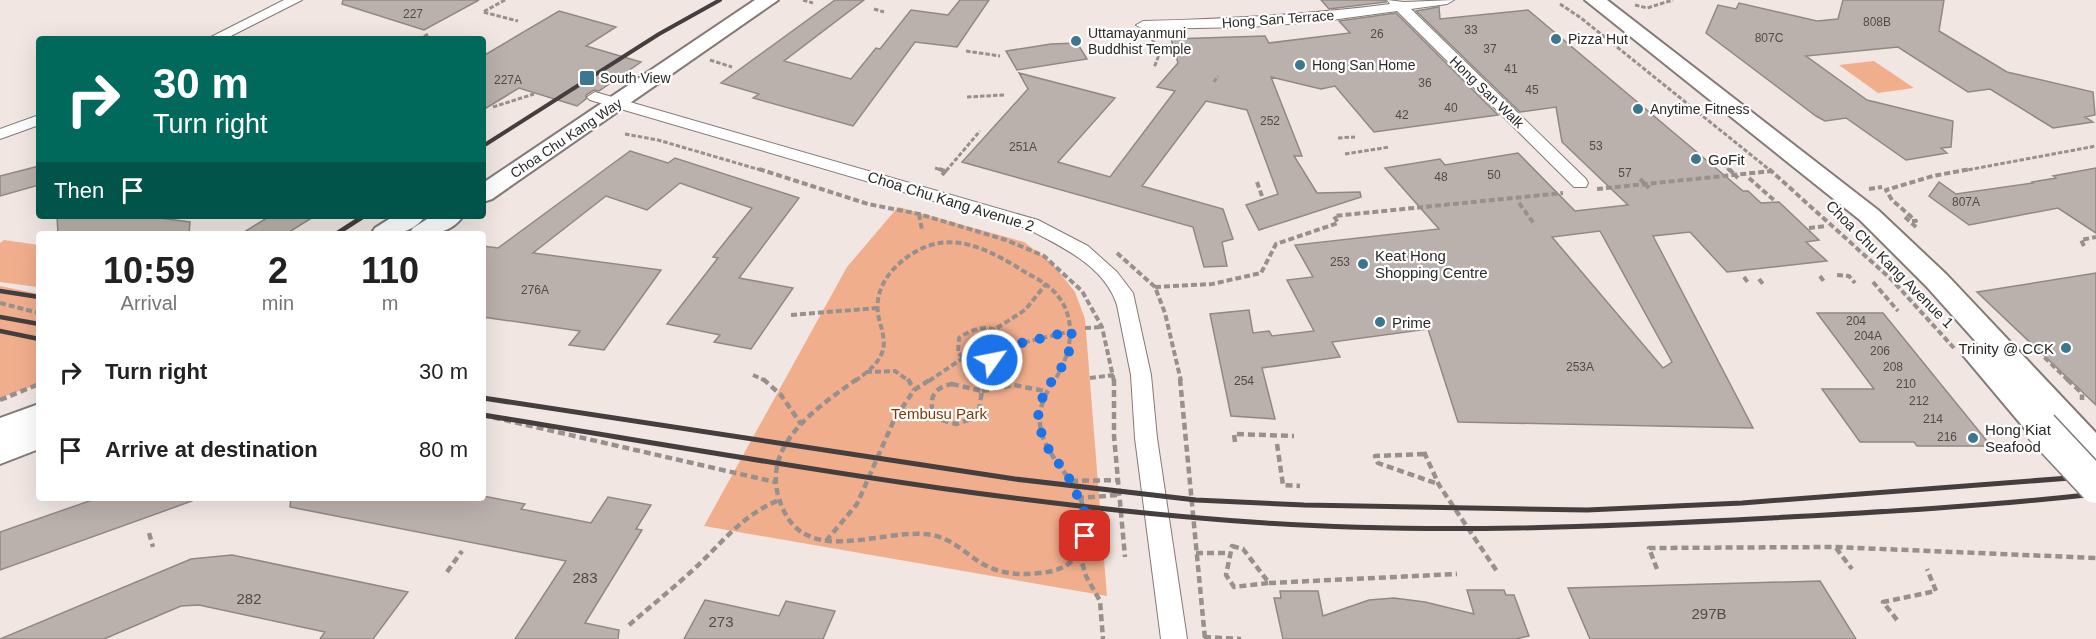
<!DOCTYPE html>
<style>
:root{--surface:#fff;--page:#f6f6f6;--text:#222;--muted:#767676}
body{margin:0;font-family:Helvetica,sans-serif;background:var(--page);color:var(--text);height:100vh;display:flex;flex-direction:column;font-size:22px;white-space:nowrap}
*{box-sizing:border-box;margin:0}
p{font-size:20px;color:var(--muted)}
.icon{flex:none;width:33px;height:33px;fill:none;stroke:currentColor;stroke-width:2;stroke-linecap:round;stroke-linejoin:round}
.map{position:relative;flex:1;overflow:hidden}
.details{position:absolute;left:36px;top:231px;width:450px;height:270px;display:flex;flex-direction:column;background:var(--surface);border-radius:6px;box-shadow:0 6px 24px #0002}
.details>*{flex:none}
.guide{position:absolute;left:36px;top:36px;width:450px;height:183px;border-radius:6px;box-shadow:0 6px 24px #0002;background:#00695c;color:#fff;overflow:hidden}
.pin{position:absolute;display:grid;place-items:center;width:51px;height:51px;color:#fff;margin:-26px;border-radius:12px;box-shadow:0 3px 9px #0006}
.me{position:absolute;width:66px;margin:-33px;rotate:57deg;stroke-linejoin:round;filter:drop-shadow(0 0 4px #0008)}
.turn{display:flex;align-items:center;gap:21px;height:126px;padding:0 18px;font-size:27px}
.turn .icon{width:78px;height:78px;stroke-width:2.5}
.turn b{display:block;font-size:42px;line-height:51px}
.then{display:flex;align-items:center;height:57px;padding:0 18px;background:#0003;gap:12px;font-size:22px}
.eta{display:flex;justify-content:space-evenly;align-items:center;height:102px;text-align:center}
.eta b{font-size:36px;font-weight:800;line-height:42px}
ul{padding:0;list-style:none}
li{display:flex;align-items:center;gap:18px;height:78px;padding:0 18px}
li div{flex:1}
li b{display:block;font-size:22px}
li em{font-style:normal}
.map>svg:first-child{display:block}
</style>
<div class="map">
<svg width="2096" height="639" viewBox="0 0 2096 639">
<rect width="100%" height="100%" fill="#f1e6e2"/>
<path fill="#f1ae8d" d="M1874 61 1914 88 1878 93 1839 65Z
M898 207 1024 242 1052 263 1075 292 1085 319 1107 596 704 526 847 267Z
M4 240 39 245V286L37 287 0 282V243Z
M0 286 39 294V384L0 398Z"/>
<path fill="#bbb1ac" stroke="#918883" stroke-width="1.5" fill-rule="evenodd" d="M343 0H479L424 30 342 4Z
M835 0H864L784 61 851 79 876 48 880 49 911 10 948 15 960 0H989L957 47 915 42 853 126 753 98 759 94 721 83Z
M1321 0H1385L1386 2 1329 9Z
M1843 0H1944L1939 31 2007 72 2093 92 2095 115 2085 117 2093 122 2053 128 1990 89 1968 92 1898 47 1806 56 1867 100 1953 121 1951 147 1941 148 1947 153 1906 160 1846 118 1825 121 1816 116 1706 33 1718 5 1736 9 1739 3 1817 21 1838 19Z
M1439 7 1440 19 1528 10 1743 191H1748L1761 203 1779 202 1819 240 1806 242 1827 261 1727 272 1690 232 1653 236 1753 428 1458 422 1428 329 1332 342 1340 357 1262 368 1275 419 1231 416 1210 314 1249 310 1253 333 1269 331 1272 336 1314 331 1287 280 1313 277 1295 245 1439 229 1385 168 1440 159 1445 165 1518 153 1575 211 1628 205 1562 142 1556 107 1520 112 1416 11ZM1600 231 1672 362 1663 368 1552 237Z
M559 11 616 27 586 46 641 62 599 91 594 90 586 95V99L577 106 519 88 483 110V56Z
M1396 13 1498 115 1374 132 1335 86 1321 89 1271 77 1302 156H1294L1317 193 1360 192 1361 197 1259 230 1246 205 1278 194 1247 110 1206 101 1142 186 1223 209 1233 239 1222 242 1227 266 1204 267 1193 227 962 162 1028 89 1019 73 1115 98 1058 162 1110 177 1175 91 1157 87 1178 63 1171 39 1265 36 1269 43 1350 33 1339 21Z
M1077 43 1087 59 1017 70 1006 51 1051 44Z
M630 151 668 163 675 158 799 198 739 278 793 288 751 349 714 342 720 335 667 324 718 258 713 257 752 208 680 183 647 210 606 196 533 253 661 270 604 350 569 345 580 331 483 317V246L498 248Z
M39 166V185L0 196V176Z
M2096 168V233L2058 208 1969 225 1929 196 1939 182 1956 194 2033 183 2032 182 2056 178 2053 176Z
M57 216H144L190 222 189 234H58Z
M270 216H315L286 234H241Z
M2096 273V405L1977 292Z
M1817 313H1883L1991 446H1917L1914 442H1860L1822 389H1874Z
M483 496 525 504 521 509 591 523 608 497 651 505 636 529 642 530 585 623 619 630 618 639H515L566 561 290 507 291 498H483Z
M98 498H192V501L0 570V532Z
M232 555 408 592 373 639H320L325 632 199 605 181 606 104 639H0L191 559Z
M1820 581 1856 639H1590L1568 588Z
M1467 590H1504L1506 595H1514L1529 636 1515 639H1283L1274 598H1281L1280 591H1318L1323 616 1369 600 1394 598 1425 602 1474 614Z
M705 600 779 616 786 601 835 611 823 639H684Z"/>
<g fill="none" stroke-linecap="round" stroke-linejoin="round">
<defs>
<path id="street" d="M284 0H302L225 39H207Z
M1387 0 1404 2 1454 0 1447 4 1411 9 1586 179 1588 183 1586 187H1574L1397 11 1324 21 1250 27 1143 29 1136 25 1143 21C1226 19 1308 15 1390 4Z
M595 92 1038 220 1088 246 1117 272 1133 293 1151 375 1157 438 1187 639H1161L1135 438 1131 375 1117 305C1104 265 1060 246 1026 228L590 100 587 97Z
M39 115V125L0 139V129Z"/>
<path id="secondary" d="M755 0H778L492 199 483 202V183Z
M1585 0H1607L1878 210 1947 275 2096 433V466L2085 463 2055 430 2052 435 2041 439 2030 435 1962 354 1967 347 1978 344 1927 287 1860 220Z
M394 216H425C412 235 392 234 371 234L375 228Z
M432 216H463C450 235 430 234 409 234L413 228Z
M39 404V449L0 464V418Z"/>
</defs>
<use href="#street" stroke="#837a76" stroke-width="2"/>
<use href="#secondary" stroke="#837a76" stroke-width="4"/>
<path stroke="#98908d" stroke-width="3" stroke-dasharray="4.5 2" stroke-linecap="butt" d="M505 0 483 12 518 21
M803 0 813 3
M1560 4 1581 18 1771 171
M1635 5 1647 8 1673 0
M874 9 884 12
M418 39 429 34
M1152 39 1160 52 1154 68
M966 51 1000 56
M710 60 732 67
M1214 82 1218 76
M967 97 1004 95
M493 107 534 94
M625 134 658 140 764 171
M1338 138 1355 137
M1345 154 1389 147
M1718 159 1730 171
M935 168 944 171
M946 171 980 131
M1962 171 2096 146"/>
<path stroke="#98908d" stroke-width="4" stroke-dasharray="6 3" stroke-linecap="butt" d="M759 169 868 204 919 214 1006 240 1044 256 1082 291 1102 327 1114 381
M939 169 945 171
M1729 169 1738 178
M1769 169 1892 280 1954 348
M942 175 947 169
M1749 178 1775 201
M1640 179 1649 188
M1257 182 1263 199
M1597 189 1772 171
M1869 189 1882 187
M1519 203 1535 225
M919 214 922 230
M1905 217 1917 228
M1912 221H1916L1892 200 1886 190 1933 176 1970 169
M1809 228 1827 226
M2084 246 2081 240 2096 237
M1117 253 1155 287 1165 313 1181 381
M1837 275 1849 276 1855 283
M1820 276 1825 283
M1744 277 1749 284
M1759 279 1763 284
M1873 282 1898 311
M1155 287 1212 284 1261 273 1276 244 1338 223 1334 216 1563 193
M0 303 39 313
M791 315 877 308
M997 328 1025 310 1046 284
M1085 328 1102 327
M2038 351 2069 381
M963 358 958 352 959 338C977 325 1000 322 1009 346
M866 372 895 371 909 381
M753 375 766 381
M1090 378 1114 375
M855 381C865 374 876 366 881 355 887 343 882 331 879 319 872 290 891 266 915 252 951 231 985 248 1017 267 1027 274 1039 279 1048 286 1079 311 1074 351 1054 381
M929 381 963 358 978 362 992 360 1009 346 1072 331"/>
<path stroke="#98908d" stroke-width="4.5" stroke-dasharray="7 4" stroke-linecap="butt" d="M763 379 781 395 801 424
M857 379C821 405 764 441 778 495 799 574 880 526 932 535 949 538 961 549 975 559 994 573 1016 576 1040 573 1052 572 1064 569 1073 560 1079 553 1081 545 1084 536 1099 473 1004 451 1055 379
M908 379 914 390
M1114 379V436L1125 557
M1180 379 1205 639
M2067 379 2082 393V400
M952 384 982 391 978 417 956 424 934 418C929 400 931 388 952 384Z
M982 391 1014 385 1045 391
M0 400 39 384
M483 415 775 482
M1235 442 1234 434 1294 436
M1277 444 1283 485 1300 486
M1424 452 1439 485 1498 573
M1424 454 1375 456 1378 463 1438 484
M1071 481 1118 480
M1077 498 1118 495
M149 533 153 547
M826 541 857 504 894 420 914 390 931 379
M1232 546 1243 549 1269 583 1234 587 1226 575Z
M1836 548 1852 569
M1079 553 1086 576 1100 601 1103 639
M1196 553H1229
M1657 569 1649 548 1835 547 2096 558
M447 572 462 551
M1269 583 1457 574
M1897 620 1883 602 1936 591 1927 569
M629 625C650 607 672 589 693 570 721 544 742 515 779 500
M1204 637 1241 639"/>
<use href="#street" fill="#fff" fill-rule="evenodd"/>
<use href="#secondary" fill="#fff" fill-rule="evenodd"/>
<path stroke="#443f3e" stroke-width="4" d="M483 146 659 34 720 0"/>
<path stroke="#443f3e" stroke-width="4.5" d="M336 234 364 216
M0 291 39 297
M0 317 39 324
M0 331 39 339"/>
<path stroke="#443f3e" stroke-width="5" d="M483 398 1015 479 1196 500 1304 505 1587 510 1742 503 2096 476
M483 415C743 457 1003 506 1266 523 1434 534 1603 527 1771 518 1879 512 1988 506 2096 494"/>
<defs>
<path id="secondary-bridge" d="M2041 427 2096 486"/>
</defs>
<use href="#secondary-bridge" stroke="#837a76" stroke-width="37" stroke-linecap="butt"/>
<use href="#secondary-bridge" stroke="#fff" stroke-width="34"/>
</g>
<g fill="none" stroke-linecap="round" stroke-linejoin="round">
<path stroke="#1a73e8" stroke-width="10" stroke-dasharray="0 18" d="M992 360 1000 356 1009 346 1072 331 1068 358 1045 391 1038 410 1039 425 1045 444 1071 481 1087 518 1085 536"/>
</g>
<g fill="#3b778e" stroke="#fff" stroke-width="2">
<circle cx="1556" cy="39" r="6"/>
<circle cx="1076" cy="41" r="6"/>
<circle cx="1300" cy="65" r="6"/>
<rect x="579" y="70" width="16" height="16" rx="3"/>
<circle cx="1638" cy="109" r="6"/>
<circle cx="1696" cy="159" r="6"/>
<circle cx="1363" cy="264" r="6"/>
<circle cx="1380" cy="322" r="6"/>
<circle cx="2066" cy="348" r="6"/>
<circle cx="1973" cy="438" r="6"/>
</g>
<g text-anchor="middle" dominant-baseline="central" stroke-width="4.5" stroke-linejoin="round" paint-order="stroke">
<g font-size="12" fill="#504b49">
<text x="413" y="14">227</text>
<text x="1877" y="22">808B</text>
<text x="1471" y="30">33</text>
<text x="1377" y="34">26</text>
<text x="1769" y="38">807C</text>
<text x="1490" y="49">37</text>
<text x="1511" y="69">41</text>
<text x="508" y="80">227A</text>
<text x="1425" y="83">36</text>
<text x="1532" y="90">45</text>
<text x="1451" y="108">40</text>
<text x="1402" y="115">42</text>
<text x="1270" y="121">252</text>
<text x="1596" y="146">53</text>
<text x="1023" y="147">251A</text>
<text x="1625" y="173">57</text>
<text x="1494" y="175">50</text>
<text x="1441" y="177">48</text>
<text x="1966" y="202">807A</text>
<text x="1340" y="262">253</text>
<text x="535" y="290">276A</text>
<text x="1856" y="321">204</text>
<text x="1868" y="336">204A</text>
<text x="1880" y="351">206</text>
<text x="1580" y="367">253A</text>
<text x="1893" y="367">208</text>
<text x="1244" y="381">254</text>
<text x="1906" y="384">210</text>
<text x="1919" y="401">212</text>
<text x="1933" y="419">214</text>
<text x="1947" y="437">216</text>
</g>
<g font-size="14" fill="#2d2928" stroke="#fff">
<text transform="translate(1278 19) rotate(-4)">Hong San Terrace</text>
<text transform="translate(1487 92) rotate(44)">Hong San Walk</text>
<text transform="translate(566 138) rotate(-34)">Choa Chu Kang Way</text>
</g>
<g font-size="14" fill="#2d2928" stroke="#fff" text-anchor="start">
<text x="1088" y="33">Uttamayanmuni<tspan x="1088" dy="16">Buddhist Temple</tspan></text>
<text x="1568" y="39">Pizza Hut</text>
<text x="1312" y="65">Hong San Home</text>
<text x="600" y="78">South View</text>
<text x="1650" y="109">Anytime Fitness</text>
</g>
<g font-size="15" fill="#2d2928" stroke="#fff" text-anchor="start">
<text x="1708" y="159">GoFit</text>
<text x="1375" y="255">Keat Hong<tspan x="1375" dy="17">Shopping Centre</tspan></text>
<text x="1392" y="322">Prime</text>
<text x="2054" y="348" text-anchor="end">Trinity @ CCK</text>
<text x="1985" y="429">Hong Kiat<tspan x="1985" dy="17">Seafood</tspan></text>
</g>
<g font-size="15" fill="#2d2928" stroke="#fff">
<text transform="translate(951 201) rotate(17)">Choa Chu Kang Avenue 2</text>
<text transform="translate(1890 264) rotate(45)">Choa Chu Kang Avenue 1</text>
</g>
<g font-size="15" fill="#833601" stroke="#fff">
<text x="939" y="413">Tembusu Park</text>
</g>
<g font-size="15" fill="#504b49">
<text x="585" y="577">283</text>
<text x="249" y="598">282</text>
<text x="1709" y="613">297B</text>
<text x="721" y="621">273</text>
</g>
</g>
</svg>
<div class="pin" style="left:1085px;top:536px;background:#d93025"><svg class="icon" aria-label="arrive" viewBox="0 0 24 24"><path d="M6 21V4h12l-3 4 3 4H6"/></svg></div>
<svg class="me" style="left:992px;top:360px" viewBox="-20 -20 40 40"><circle r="17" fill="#1a73e8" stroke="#fff" stroke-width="3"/><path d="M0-11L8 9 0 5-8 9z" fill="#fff"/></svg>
<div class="guide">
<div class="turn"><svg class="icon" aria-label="right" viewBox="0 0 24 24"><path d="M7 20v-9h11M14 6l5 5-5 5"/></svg><div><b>30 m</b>Turn right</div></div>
<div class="then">Then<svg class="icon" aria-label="arrive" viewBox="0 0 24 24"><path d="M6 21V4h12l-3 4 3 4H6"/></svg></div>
</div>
<section class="details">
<div class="eta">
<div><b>10:59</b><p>Arrival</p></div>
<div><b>2</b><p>min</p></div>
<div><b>110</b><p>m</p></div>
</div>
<ul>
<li><svg class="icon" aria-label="right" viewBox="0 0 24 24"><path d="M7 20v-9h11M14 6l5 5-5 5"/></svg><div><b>Turn right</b></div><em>30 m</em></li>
<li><svg class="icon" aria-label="arrive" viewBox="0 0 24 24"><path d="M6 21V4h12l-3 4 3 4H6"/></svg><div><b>Arrive at destination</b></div><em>80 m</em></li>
</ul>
</section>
</div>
